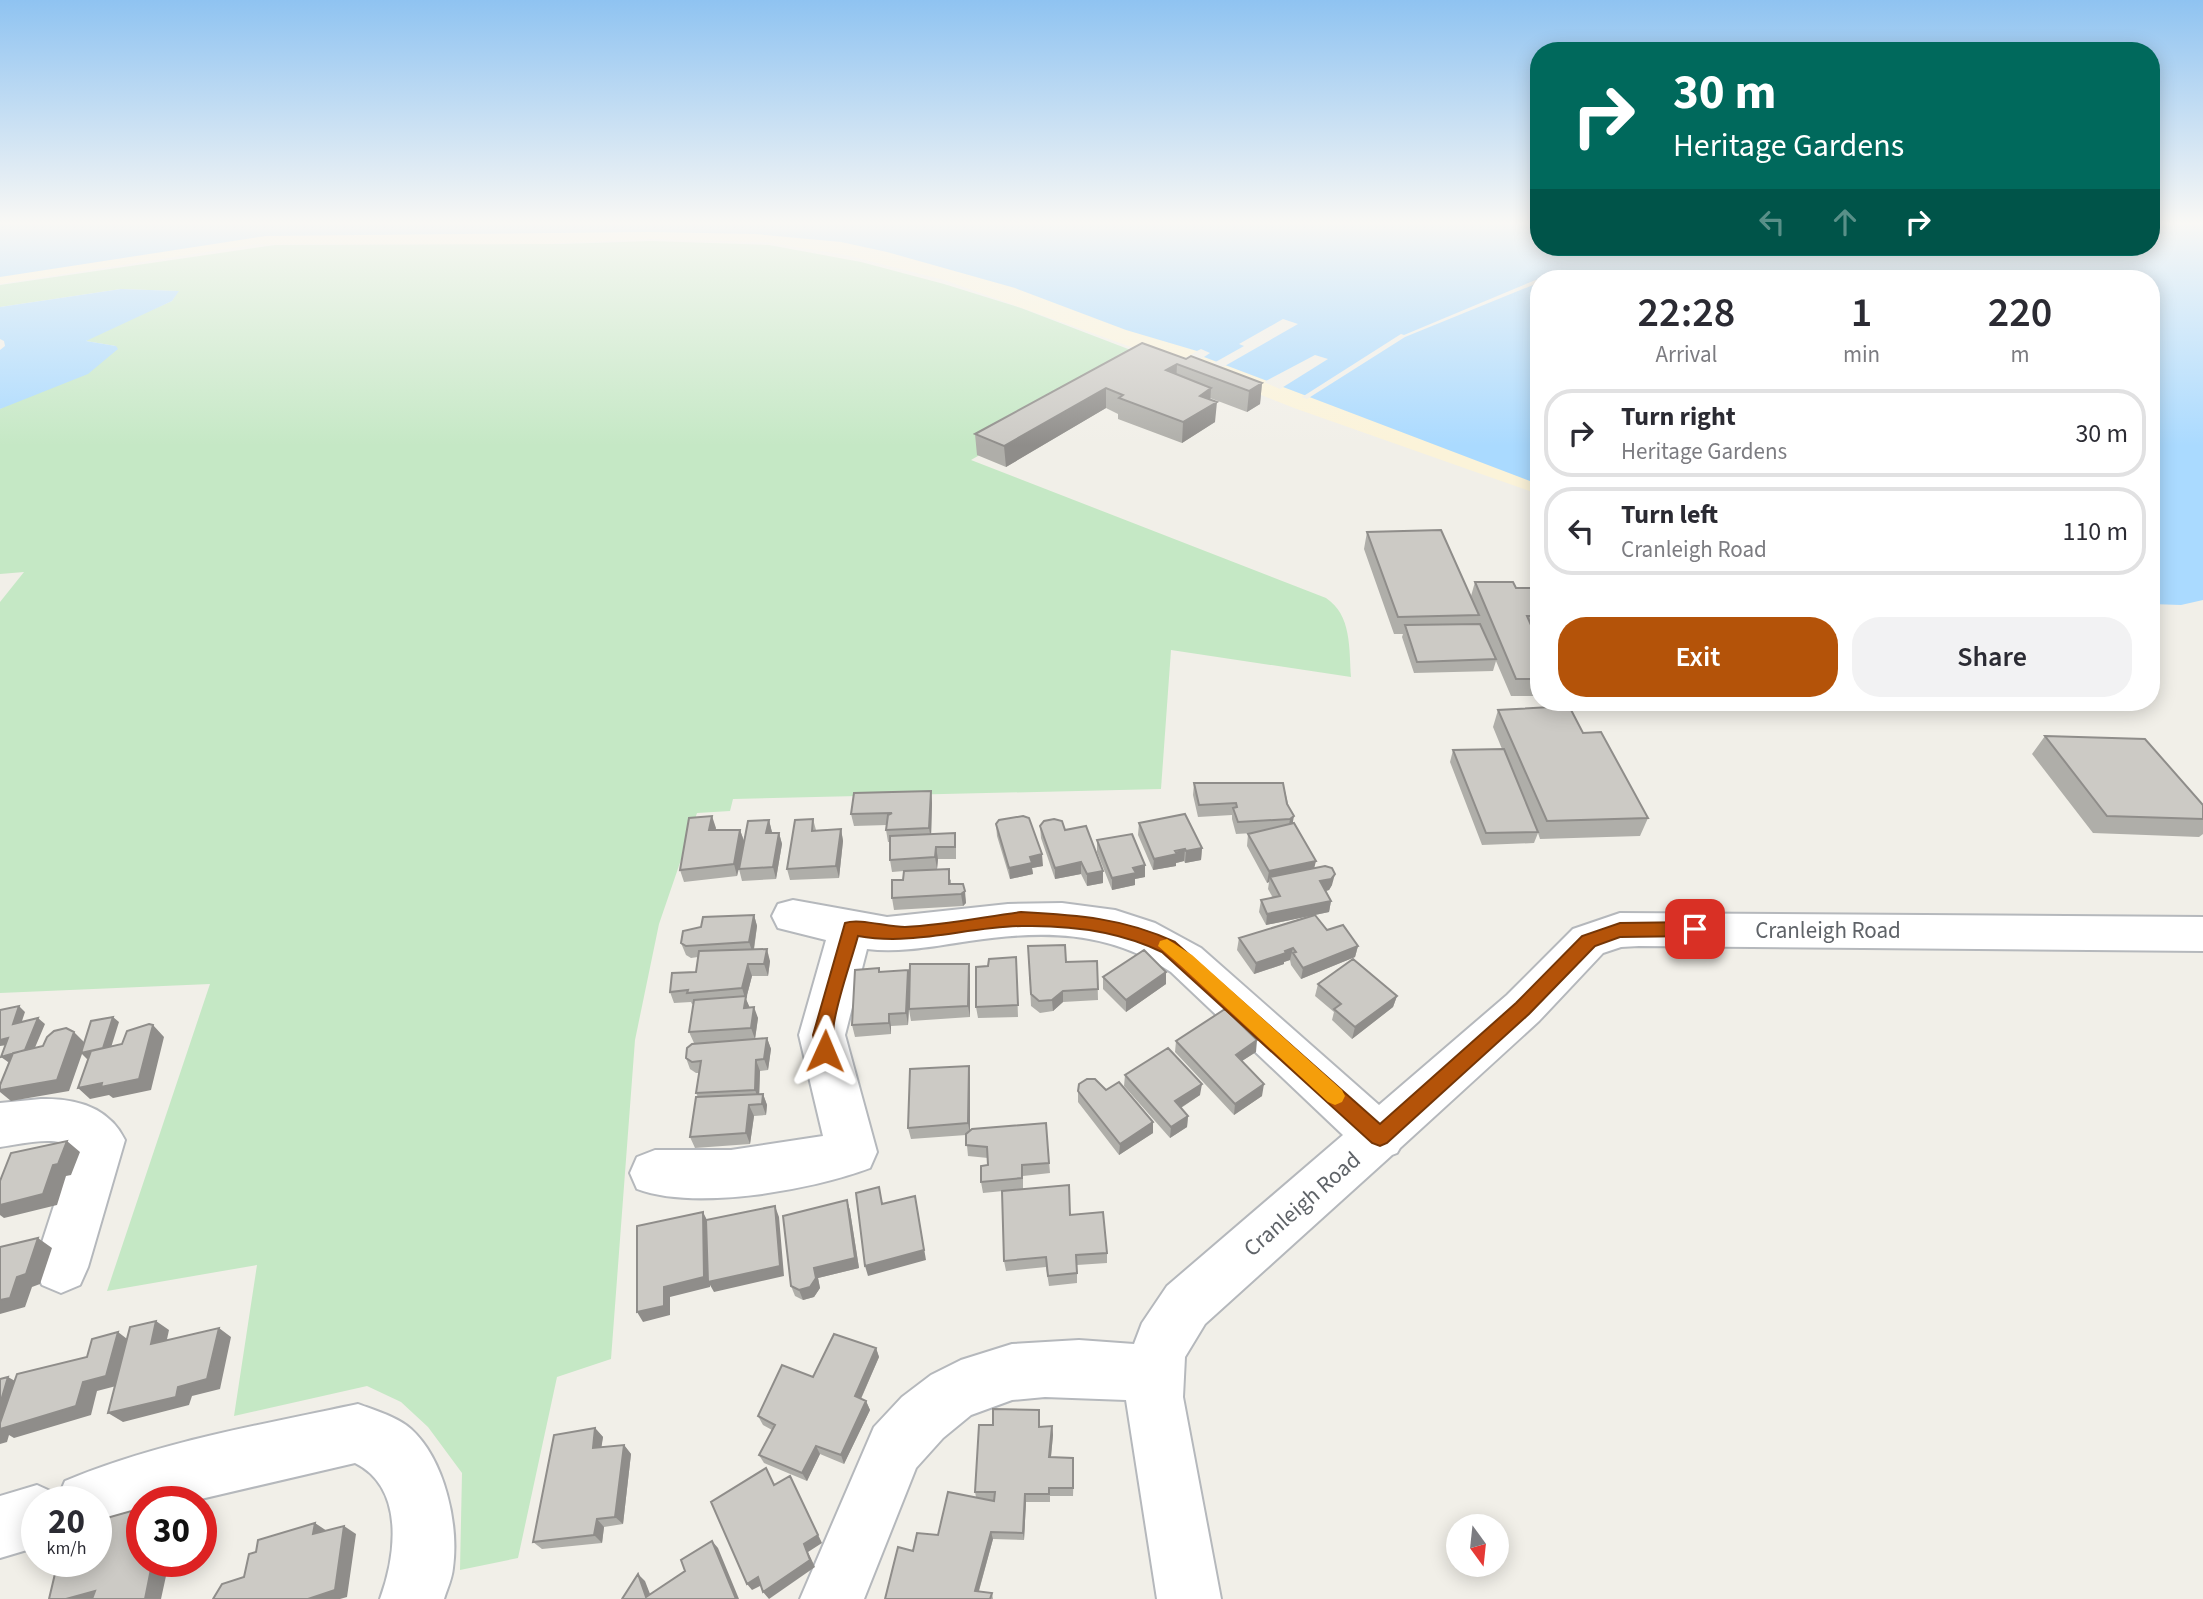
<!DOCTYPE html>
<style>
:root{--surface:#fff;--page:#f2f2f3;--text:#2b2b33;--muted:#7c7c81;--line:#e1e1e2;--accent:#b45309}
body{margin:0;font-family:"Source Sans 3",sans-serif;background:var(--page);color:var(--text);height:100vh;display:flex;flex-direction:column;font-size:26px;white-space:nowrap}
*{box-sizing:border-box;margin:0}
p{font-size:23px;color:var(--muted)}
.icon{flex:none;width:38px;height:38px;fill:none;stroke:currentColor;stroke-width:2;stroke-linecap:round;stroke-linejoin:round}
.map{position:relative;flex:1;overflow:hidden}
.side{position:absolute;left:1530px;top:270px;width:630px;height:441px;display:flex;flex-direction:column;background:var(--surface);border-radius:28px;box-shadow:0 4px 18px #0003}
.side>*{flex:none}
.banner{position:absolute;left:1530px;top:42px;width:630px;height:214px;border-radius:28px;box-shadow:0 4px 18px #0003;background:#00695c;color:#fff;overflow:hidden}
.needle{width:46px;rotate:165deg}
.controls{position:absolute;left:1446px;top:1514px;display:grid;gap:14px}
.controls a{display:grid;place-items:center;width:63px;height:63px;border-radius:50%;background:var(--surface);box-shadow:0 4px 18px #0003;font-size:35px}
.speed{position:absolute;left:21px;top:1486px;display:flex;gap:14px;font-size:35px;font-weight:700;text-align:center}
.speed>*{display:grid;place-content:center;width:91px;height:91px;border-radius:50%;background:var(--surface);box-shadow:0 4px 18px #0003;line-height:1}
.speed small{font-size:18px;font-weight:400}
.speed .limit{border:10px solid #d22;background:#fff;color:#111}
.pin{position:absolute;display:grid;place-items:center;width:60px;height:60px;color:#fff;margin:-30px;border-radius:14px;box-shadow:0 4px 10px #0006}
.me{position:absolute;width:77px;margin:-38px;rotate:1deg;stroke-linejoin:round;filter:drop-shadow(0 0 5px #0008)}
.turn{display:flex;align-items:center;gap:24px;height:147px;padding:0 28px;font-size:32px}
.turn .icon{width:91px;height:91px;stroke-width:2.5}
.turn b{display:block;font-size:49px;line-height:60px}
.lanes{display:flex;align-items:center;height:66px;padding:0 28px;background:#0003;justify-content:center;gap:35px;direction:ltr}
.lanes .off{opacity:.35}
.eta{display:flex;justify-content:space-evenly;align-items:center;height:119px;text-align:center}
.eta b{font-size:42px;font-weight:600;line-height:49px}
.button{display:flex;gap:14px;margin-top:auto;padding:14px 28px}
.button a{flex:1;height:80px;border-radius:28px;background:var(--accent);color:#fff;font-size:28px;font-weight:600;line-height:80px;text-align:center}
.button a+a{background:var(--page);color:var(--text)}
ul{padding:0;list-style:none}
li{display:flex;align-items:center;gap:21px;height:88px;margin:0 14px 10px;padding:0 14px;border:4px solid var(--line);border-radius:28px}
li div{flex:1}
li b{display:block;font-size:26px}
li em{font-style:normal}
.map>svg:first-child{display:block}
</style>
<div class="map">
<svg width="2203" height="1599" viewBox="0 0 2203 1599">
<rect width="100%" height="100%" fill="#f1efe8"/>
<path fill="#c5e8c5" d="M651 241 769 245 861 262 944 284 1021 308 1149 357 971 460 1326 598C1352 615 1349 649 1351 677L1171 650 1161 789 733 799 730 811 697 813 659 924 635 1040 611 1359 557 1377 518 1558 460 1570 462 1473 428 1427 401 1402 367 1386 234 1416 257 1265 107 1291 210 984 0 993V602L24 572 0 574V409L116 346 86 341 92 336 172 301 178 291 121 289 0 307V285L275 245 562 244Z"/>
<path fill="#fbf3d9" d="M499 222H734L803 231 977 273 1201 349 1176 363 944 280 846 255 765 242 652 239 541 244H258L0 284V263L176 238Z
M1204 357 1538 476V494L1294 408 1187 366Z"/>
<path fill="#aadaff" d="M0 222H1538V247H2151V222H2203V600L2181 605 2151 604V278H1538V484L1204 357 1210 353 1201 349 1197 351 1126 330 1015 288 887 252 841 242 755 234 648 232 266 236 0 277Z
M121 289 179 291 172 301 86 341 116 346 118 349 88 374 0 409V350L5 346 4 341 0 339V307Z"/>
<path fill="#f1efe8" d="M1538 279V283L1405 337 1307 399 1302 397 1401 334 1404 335Z
M1283 319 1298 324 1223 367 1212 364 1244 346 1239 344Z
M1315 355 1328 359 1280 389 1264 382Z"/>
<g fill="none" stroke-linecap="round" stroke-linejoin="round">
<defs>
<path id="minor" d="M793 900 887 917 1008 904 1062 903 1115 910 1155 923 1201 948 1379 1105 1507 995 1573 929 1620 913 2203 917V951L1639 946 1621 947 1603 953 1539 1021 1400 1148 1397 1153 1392 1155 1205 1324 1185 1357 1183 1397 1221 1599H1157L1126 1400 1045 1397 1012 1400 971 1415 943 1438 916 1468 864 1599H800L874 1427 902 1397 931 1375 961 1360 1012 1344 1079 1340 1134 1344 1142 1323 1167 1286 1343 1135 1171 972C1107 930 1042 930 969 941 935 946 901 953 867 949L845 1035 877 1152 870 1168C812 1190 695 1211 637 1189L630 1173 637 1157 655 1150H731L823 1136 799 1035 826 940 778 928 772 916 778 904Z
M41 1099C75 1098 109 1107 125 1140L88 1267 80 1285 61 1293 42 1285 34 1267 73 1147C54 1135 22 1144 0 1147V1103Z
M358 1404C374 1410 398 1417 411 1429 445 1460 459 1525 453 1568 452 1579 447 1589 444 1599H380C396 1555 405 1488 355 1463L188 1502H142V1515L96 1529V1502H37V1547L0 1558V1496L37 1485 59 1495 65 1481C158 1442 260 1425 358 1404Z"/>
</defs>
<use href="#minor" stroke="#b5b8bc" stroke-width="4"/>
<use href="#minor" fill="#fff" fill-rule="evenodd"/>
</g>
<path fill="#afaea9" d="M1186 359 1262 383 1260 404 1247 412 1210 398 1215 422 1182 443 1118 419V414L1106 408 1006 467 977 455 975 434Z
M1367 532 1471 596 1475 582 1516 588 1538 589V633H1535L1538 641V696H1511L1496 661 1493 671 1414 673 1402 637 1403 634H1394L1364 549Z
M1498 710 1583 733 1648 818 1640 836 1540 839 1538 833 1534 843 1482 845 1450 762 1453 750 1502 749 1493 727Z
M2045 736 2203 805V834L2199 837 2093 833 2032 754Z
M1194 783H1283L1293 824 1314 868 1332 885 1329 890 1326 891 1331 901 1329 912 1315 915 1327 930 1358 946 1355 957 1301 979 1291 965 1290 960 1284 962V964L1254 974 1237 950 1239 938 1309 916 1266 925 1259 912 1261 900 1273 898 1268 889 1269 882 1267 883 1247 846 1248 834 1253 833 1236 834 1232 819V815L1198 817 1193 795Z
M931 791 932 803 931 834 955 833 956 845V859H938L937 869 951 880V884H963L966 903 963 906 894 910 892 898 903 880 904 871 892 872 890 860V842H888L886 830 887 825 854 826 851 814Z
M813 819 816 830 841 829 843 841 839 878 790 880 787 869Z
M769 820 772 833H779L782 844 776 879 742 881 739 869 737 876 684 882 680 870 716 828V830H740L744 841Z
M1139 823 1202 848 1201 860 1185 863 1184 861 1176 863V866L1153 870 1138 835Z
M996 824 1043 866 1032 868 1033 874 1010 879 997 836Z
M1040 826 1065 830 1103 871V883L1087 886 1081 874 1055 879 1041 838Z
M1097 840 1145 865V877L1135 879V885L1112 890 1097 852Z
M754 915 757 926 754 950 770 961 768 976H752L746 999 749 1007 758 1018 755 1039 767 1038 771 1049 768 1070 760 1071 759 1094H763L767 1105 766 1115 754 1116 750 1144 695 1148 690 1137 698 1097 696 1093 699 1073H696L690 1069 686 1058 694 1043 689 1032 694 1004H692L691 1002 674 1003 670 992 696 972 698 957 691 958 686 955 681 943Z
M1028 946 1066 962 1097 961 1098 1000 1063 1002 1053 1011 1040 1013 1031 1006Z
M1016 957 1018 1017 978 1018 976 1007 988 966Z
M880 972 910 979 970 976V1017L911 1021 909 1010 908 1025 891 1026V1034L855 1037 852 1025Z
M1103 977 1166 984 1126 1012 1103 989Z
M1318 984 1397 996 1393 1007 1352 1039 1332 1020 1334 1012 1315 996Z
M1176 1041 1256 1052 1242 1061 1262 1096 1234 1115 1175 1052Z
M969 1066 970 1077V1131L1046 1123 1050 1173 1023 1176V1189L983 1193 981 1182 988 1165V1158L968 1156 966 1135 911 1139 908 1128Z
M1125 1075 1200 1095 1181 1108 1188 1116 1187 1127 1170 1138 1124 1086Z
M1106 1090 1153 1122V1133L1119 1155 1078 1102V1091Z
M847 1200 850 1211 859 1268 818 1278 820 1288 814 1297 803 1300 795 1296 791 1286Z
M1070 1215 1107 1253V1263L1077 1265V1283L1049 1286 1046 1267 1006 1271 1004 1261Z
M876 1348 879 1357 861 1399 866 1401 870 1410 844 1464 820 1454 807 1481 764 1463 759 1455 772 1430 763 1425 758 1416 813 1377Z
M1039 1410 1040 1427 1052 1426 1053 1435 1051 1457 1074 1466 1073 1496H1050V1502H1026L1024 1540 993 1539 979 1591 992 1593 993 1599H885L913 1551 938 1535 976 1497 975 1492 993 1425Z
M595 1428 603 1437 601 1447 624 1445 631 1454 623 1524 604 1527 602 1543 542 1549 533 1542Z"/>
<path fill="#8f8d8a" d="M1177 364 1176 384 1166 370Z
M1262 383 1260 404 1247 412 1249 391Z
M1106 388V408L1006 467 1004 446Z
M1211 388 1210 406 1217 402 1215 422 1182 443 1183 422 1200 396Z
M931 791 932 803 931 840 929 828Z
M712 816 716 828 713 842 709 830Z
M1294 816 1292 827 1288 831 1290 819Z
M769 820 772 832 770 845 766 833Z
M841 829 843 841 839 878 836 866Z
M740 830 744 841 737 876 734 864Z
M779 833 782 844 776 879 773 867Z
M936 847 938 859 937 869 935 857Z
M1202 848 1201 860 1185 863 1186 851Z
M1185 849 1184 861 1176 863V866L1153 870 1154 859Z
M1042 854 1043 866 1032 868 1033 874 1010 879 1009 868 1030 857Z
M1316 861 1313 873 1270 877 1269 882 1267 883 1269 871Z
M1081 862V874L1055 879V868Z
M1145 865V877L1135 879V885L1112 890V878L1133 868Z
M1103 871V883L1087 886V874Z
M1335 874 1332 885 1329 890 1318 893 1320 881Z
M965 891 966 903 963 906 961 894Z
M1331 901 1329 912 1266 925 1267 914Z
M754 915 757 926 753 954 749 942Z
M1358 946 1355 957 1301 979 1303 968Z
M1293 948 1290 960 1284 962V964L1254 974 1256 963Z
M767 949 770 961 768 976 764 964Z
M748 964 752 976 746 999 750 1008H744L745 998 742 988Z
M969 964 970 976V1017L968 1006Z
M908 970 910 981 908 1025 906 1013Z
M1166 972V984L1126 1012V1000Z
M1063 991V1002L1053 1011 1052 1000Z
M1397 996 1393 1007 1352 1039 1355 1027Z
M19 1006 25 1012 19 1030 13 1024Z
M754 1007 758 1018 755 1039 751 1028Z
M889 1014 891 1026V1034L889 1023Z
M113 1017 119 1022 109 1054 87 1059 82 1054 69 1091 11 1101 0 1092V1090L74 1032 85 1043Z
M38 1018 45 1024 31 1057 8 1062 1 1057Z
M153 1025 164 1037 151 1090 113 1098 109 1095 90 1099 78 1088Z
M8 1038 15 1044 0 1046V1040Z
M767 1038 771 1049 768 1070 764 1059Z
M1257 1040 1256 1052 1234 1066 1236 1055Z
M756 1060 760 1071 759 1101 755 1090Z
M969 1066 970 1077V1134L968 1123Z
M1202 1084 1200 1095 1174 1112 1175 1101Z
M1264 1084 1262 1096 1234 1115 1235 1104Z
M763 1094 767 1105 766 1115 762 1104Z
M749 1105 754 1116 750 1144 746 1133Z
M1188 1116 1187 1127 1170 1138 1171 1127Z
M1153 1122V1133L1119 1155 1120 1144Z
M67 1141 80 1152 71 1175 66 1176 57 1205 4 1218 0 1215V1205L53 1165Z
M915 1196 926 1260 868 1276 865 1266Z
M847 1200 850 1211 859 1268 818 1278 820 1288 814 1297 803 1300 799 1290 814 1268Z
M775 1206 779 1217 784 1276 714 1292 710 1285V1287L670 1297V1315L643 1322 637 1312 664 1287 703 1212 708 1222Z
M38 1238 52 1248 40 1284 32 1287 25 1307 0 1314V1300L17 1277Z
M156 1321 169 1330 164 1353 151 1344Z
M219 1328 231 1337 220 1389 192 1396 189 1405 123 1422 108 1413 178 1387Z
M118 1332 131 1342 120 1385 97 1391 91 1415 14 1438 9 1435 7 1442 0 1444V1404L8 1377 24 1386 83 1382Z
M876 1348 879 1357 858 1405 855 1396Z
M866 1401 870 1410 844 1464 841 1455Z
M1052 1426 1053 1435 1050 1466 1049 1457Z
M595 1428 603 1437 600 1457 593 1448Z
M624 1445 631 1454 623 1524 615 1517Z
M816 1446 820 1454 807 1481 802 1473Z
M790 1476 822 1543 808 1552 815 1567 769 1599 763 1592 804 1544Z
M1025 1494 1026 1502 1024 1540 1023 1533Z
M597 1519 604 1527 602 1543 594 1535Z
M315 1523 327 1531 313 1534Z
M344 1526 356 1534 347 1597 340 1599H308Z
M991 1532 993 1539 977 1597 975 1591Z
M712 1541 718 1548 739 1599H736Z
M168 1561H193L189 1565 166 1576 161 1599H145L151 1569Z
M638 1574 645 1581 652 1599 646 1597Z
M758 1577 764 1584 752 1590 747 1584Z
M95 1591 105 1599H66Z"/>
<path fill="#cccac5" stroke="#8f8d8a" stroke-width="2" d="M1142 343 1186 359 1191 356 1262 383 1249 391 1177 364 1166 370 1211 388 1200 396 1217 402 1183 422 1119 398 1123 395 1106 388 1004 446 975 434Z
M1441 530 1479 615 1398 617 1367 532Z
M1475 582H1513L1516 588H1537L1538 616H1527L1538 641V679H1516Z
M1480 624 1496 659 1417 662 1405 625Z
M1569 706 1583 733 1601 732 1648 818 1547 821 1498 710Z
M2045 736 2145 739 2203 805V819L2107 816Z
M1504 749 1538 832 1486 833 1453 750Z
M1194 783H1283L1287 804 1294 816 1290 819 1238 822 1233 808 1237 807 1236 803 1199 805Z
M931 791 929 828 886 830 888 815 892 813 851 814 854 793Z
M1185 814 1202 848 1186 851 1185 849 1175 851 1177 854 1154 859 1139 823Z
M712 816 709 830H740L734 864 680 870 689 818Z
M1023 816 1029 818 1042 854 1030 857 1032 863 1009 868 996 824 999 820Z
M813 819 812 831 841 829 836 866 787 869 795 820Z
M1054 819 1062 821 1065 830 1086 826 1103 871 1087 874 1081 862 1055 868 1040 826 1044 821Z
M769 820 766 833H779L773 867 739 869 748 821Z
M1294 823 1316 861 1269 871 1248 834Z
M955 833V847H936L935 857 890 860V836Z
M1132 834 1145 865 1133 868 1136 873 1112 878 1097 840Z
M1325 866 1332 868 1335 874 1331 879 1320 881 1331 901 1267 914 1261 900 1280 896 1270 877Z
M949 869V884H963L965 891 961 894 892 898V880H903L904 871Z
M754 915 749 942 686 946 681 943 683 931 701 927 703 917Z
M1315 915 1327 930 1343 925 1358 946 1303 968 1293 953 1296 952 1293 948 1285 951 1286 953 1256 963 1239 938Z
M1065 945 1066 962 1097 961 1098 989 1063 991 1052 1000 1039 1001 1031 994 1028 946Z
M767 949 764 964H748L742 988 687 993 688 990 670 992 672 973 696 972 699 951Z
M1144 950 1166 972 1126 1000 1103 977Z
M1016 957 1018 1005 976 1007V967L988 966 989 959Z
M1353 959 1397 996 1355 1027 1334 1009 1341 1004 1318 984Z
M910 964H969L968 1006 909 1009Z
M879 968V972L908 970 906 1013 889 1014V1023L852 1025 855 970Z
M746 996 744 1008 754 1007 751 1028 689 1032 694 1000Z
M19 1006 13 1024 38 1018 25 1050 1 1057 8 1038 0 1040V1010Z
M1225 1009 1257 1040 1236 1055 1264 1084 1235 1104 1176 1041Z
M113 1017 103 1048 81 1053 91 1021Z
M149 1024 153 1025 139 1079 101 1087 102 1083 78 1088 91 1051 122 1044 127 1031Z
M66 1028 74 1032 57 1080 0 1090V1085L13 1053 43 1046 47 1037 54 1031Z
M767 1038 764 1059 756 1060 755 1090 696 1093 701 1061 692 1062 686 1058 687 1048 692 1044Z
M1168 1048 1202 1084 1175 1101 1188 1116 1171 1127 1125 1075Z
M969 1066 968 1123 908 1128 910 1069Z
M1087 1079H1095L1106 1090 1119 1082 1153 1122 1120 1144 1078 1091 1079 1084Z
M763 1094 762 1104 749 1105 746 1133 690 1137 696 1097Z
M1046 1123 1049 1163 1022 1165V1178L981 1182V1166L988 1165 987 1147 966 1145V1134L972 1129Z
M67 1141 58 1164 53 1165 43 1194 0 1205V1181L11 1153Z
M1069 1185 1070 1215 1103 1212 1107 1253 1076 1255 1077 1273 1048 1276 1046 1257 1004 1261 1002 1191Z
M879 1187 882 1204 915 1196 924 1250 865 1266 856 1193Z
M847 1200 855 1258 814 1268 816 1278 810 1287 799 1290 791 1286 783 1216Z
M775 1206 780 1266 708 1282 706 1220Z
M703 1212 704 1277 664 1287V1306L637 1312V1226Z
M38 1238 26 1274 17 1277 10 1298 0 1300V1247Z
M156 1321 151 1344 219 1328 207 1379 178 1387 176 1397 108 1413 130 1327Z
M118 1332 106 1376 83 1382 76 1406 0 1429V1423L17 1374 87 1357 92 1339Z
M834 1334 876 1348 855 1396 866 1401 841 1455 816 1446 802 1473 759 1455 775 1425 758 1416 782 1365 813 1377Z
M8 1377 0 1404V1379Z
M993 1409 1039 1410V1427L1052 1426 1049 1457 1073 1458V1488H1049V1494H1025L1023 1533 991 1532 975 1591 992 1593 990 1599H885L898 1547 913 1551 917 1533 938 1535 948 1492 994 1501 995 1492H975L979 1425H993Z
M595 1428 593 1448 624 1445 615 1517 597 1519 594 1535 533 1542 554 1435Z
M766 1468 774 1485 790 1476 818 1535 804 1544 810 1560 763 1592 758 1577 747 1584 711 1502Z
M142 1508V1561H168L151 1569 145 1599H92L95 1591 66 1599H49L58 1561H96V1521Z
M315 1523 313 1534 344 1526 335 1590 308 1599H213L222 1584 244 1577 249 1554 256 1552 258 1540Z
M712 1541 736 1599H622L638 1574 646 1597 685 1571 681 1560Z"/>
<linearGradient id="sky" x2="0" y2="1"><stop stop-color="#8fc3f1"/><stop offset="0.5" stop-color="#f9f8f5"/><stop offset="1" stop-color="#f9f8f5" stop-opacity="0"/></linearGradient>
<rect width="2203" height="446" fill="url(#sky)"/>
<path fill="#b45309" stroke="#753606" stroke-width="2" d="M1021 912C1077 915 1124 918 1175 942L1380 1124 1516 1003 1582 936 1620 923 1695 922 1701 924 1703 929 1701 934 1695 936 1620 937 1595 946 1529 1014 1387 1143 1380 1146 1372 1143 1162 952C1119 931 1070 925 1022 926 966 927 914 946 858 936 850 965 839 994 834 1023 832 1034 837 1047 832 1056L825 1059 818 1056 813 1035 845 923C859 918 887 927 905 927 944 925 983 917 1021 912Z"/>
<path fill="#f59e0b" d="M1167 939 1192 955 1342 1090 1345 1096 1342 1102 1335 1105 1328 1102 1180 965 1158 946 1160 941Z"/>
<g text-anchor="middle" dominant-baseline="central" stroke-width="6" stroke-linejoin="round" paint-order="stroke">
<g font-size="23" fill="#5f6368" stroke="#fff">
<text x="1828" y="930">Cranleigh Road</text>
<text transform="translate(1302 1204) rotate(-41)">Cranleigh Road</text>
</g>
</g>
</svg>
<div class="controls">
<a><svg class="needle" viewBox="-14 -14 28 28"><path d="M0-13l5 13h-10z" fill="#e53935"/><path d="M0 13l5-13h-10z" fill="#7c7c81"/></svg></a>
</div>
<div class="speed"><div>20<small>km/h</small></div><div class="limit">30</div></div>
<div class="pin" style="left:1695px;top:929px;background:#d93025"><svg class="icon" aria-label="arrive" viewBox="0 0 24 24"><path d="M6 21V4h12l-3 4 3 4H6"/></svg></div>
<svg class="me" style="left:825px;top:1051px" viewBox="-20 -20 40 40"><path d="M0-17L14 15 0 8-14 15z" fill="#b45309" stroke="#fff" stroke-width="4"/></svg>
<div class="banner">
<div class="turn"><svg class="icon" aria-label="right" viewBox="0 0 24 24"><path d="M7 20v-9h11M14 6l5 5-5 5"/></svg><div><b>30 m</b>Heritage Gardens</div></div>
<div class="lanes"><svg class="icon off" aria-label="left" viewBox="0 0 24 24"><path d="M17 20v-9H6M10 6l-5 5 5 5"/></svg><svg class="icon off" aria-label="ahead" viewBox="0 0 24 24"><path d="M12 20V5M6 11l6-6 6 6"/></svg><svg class="icon" aria-label="right" viewBox="0 0 24 24"><path d="M7 20v-9h11M14 6l5 5-5 5"/></svg></div>
</div>
<section class="side">
<div class="eta">
<div><b>22:28</b><p>Arrival</p></div>
<div><b>1</b><p>min</p></div>
<div><b>220</b><p>m</p></div>
</div>
<ul>
<li><svg class="icon" aria-label="right" viewBox="0 0 24 24"><path d="M7 20v-9h11M14 6l5 5-5 5"/></svg><div><b>Turn right</b><p>Heritage Gardens</p></div><em>30 m</em></li>
<li><svg class="icon" aria-label="left" viewBox="0 0 24 24"><path d="M17 20v-9H6M10 6l-5 5 5 5"/></svg><div><b>Turn left</b><p>Cranleigh Road</p></div><em>110 m</em></li>
</ul>
<div class="button"><a>Exit</a><a>Share</a></div>
</section>
</div>
